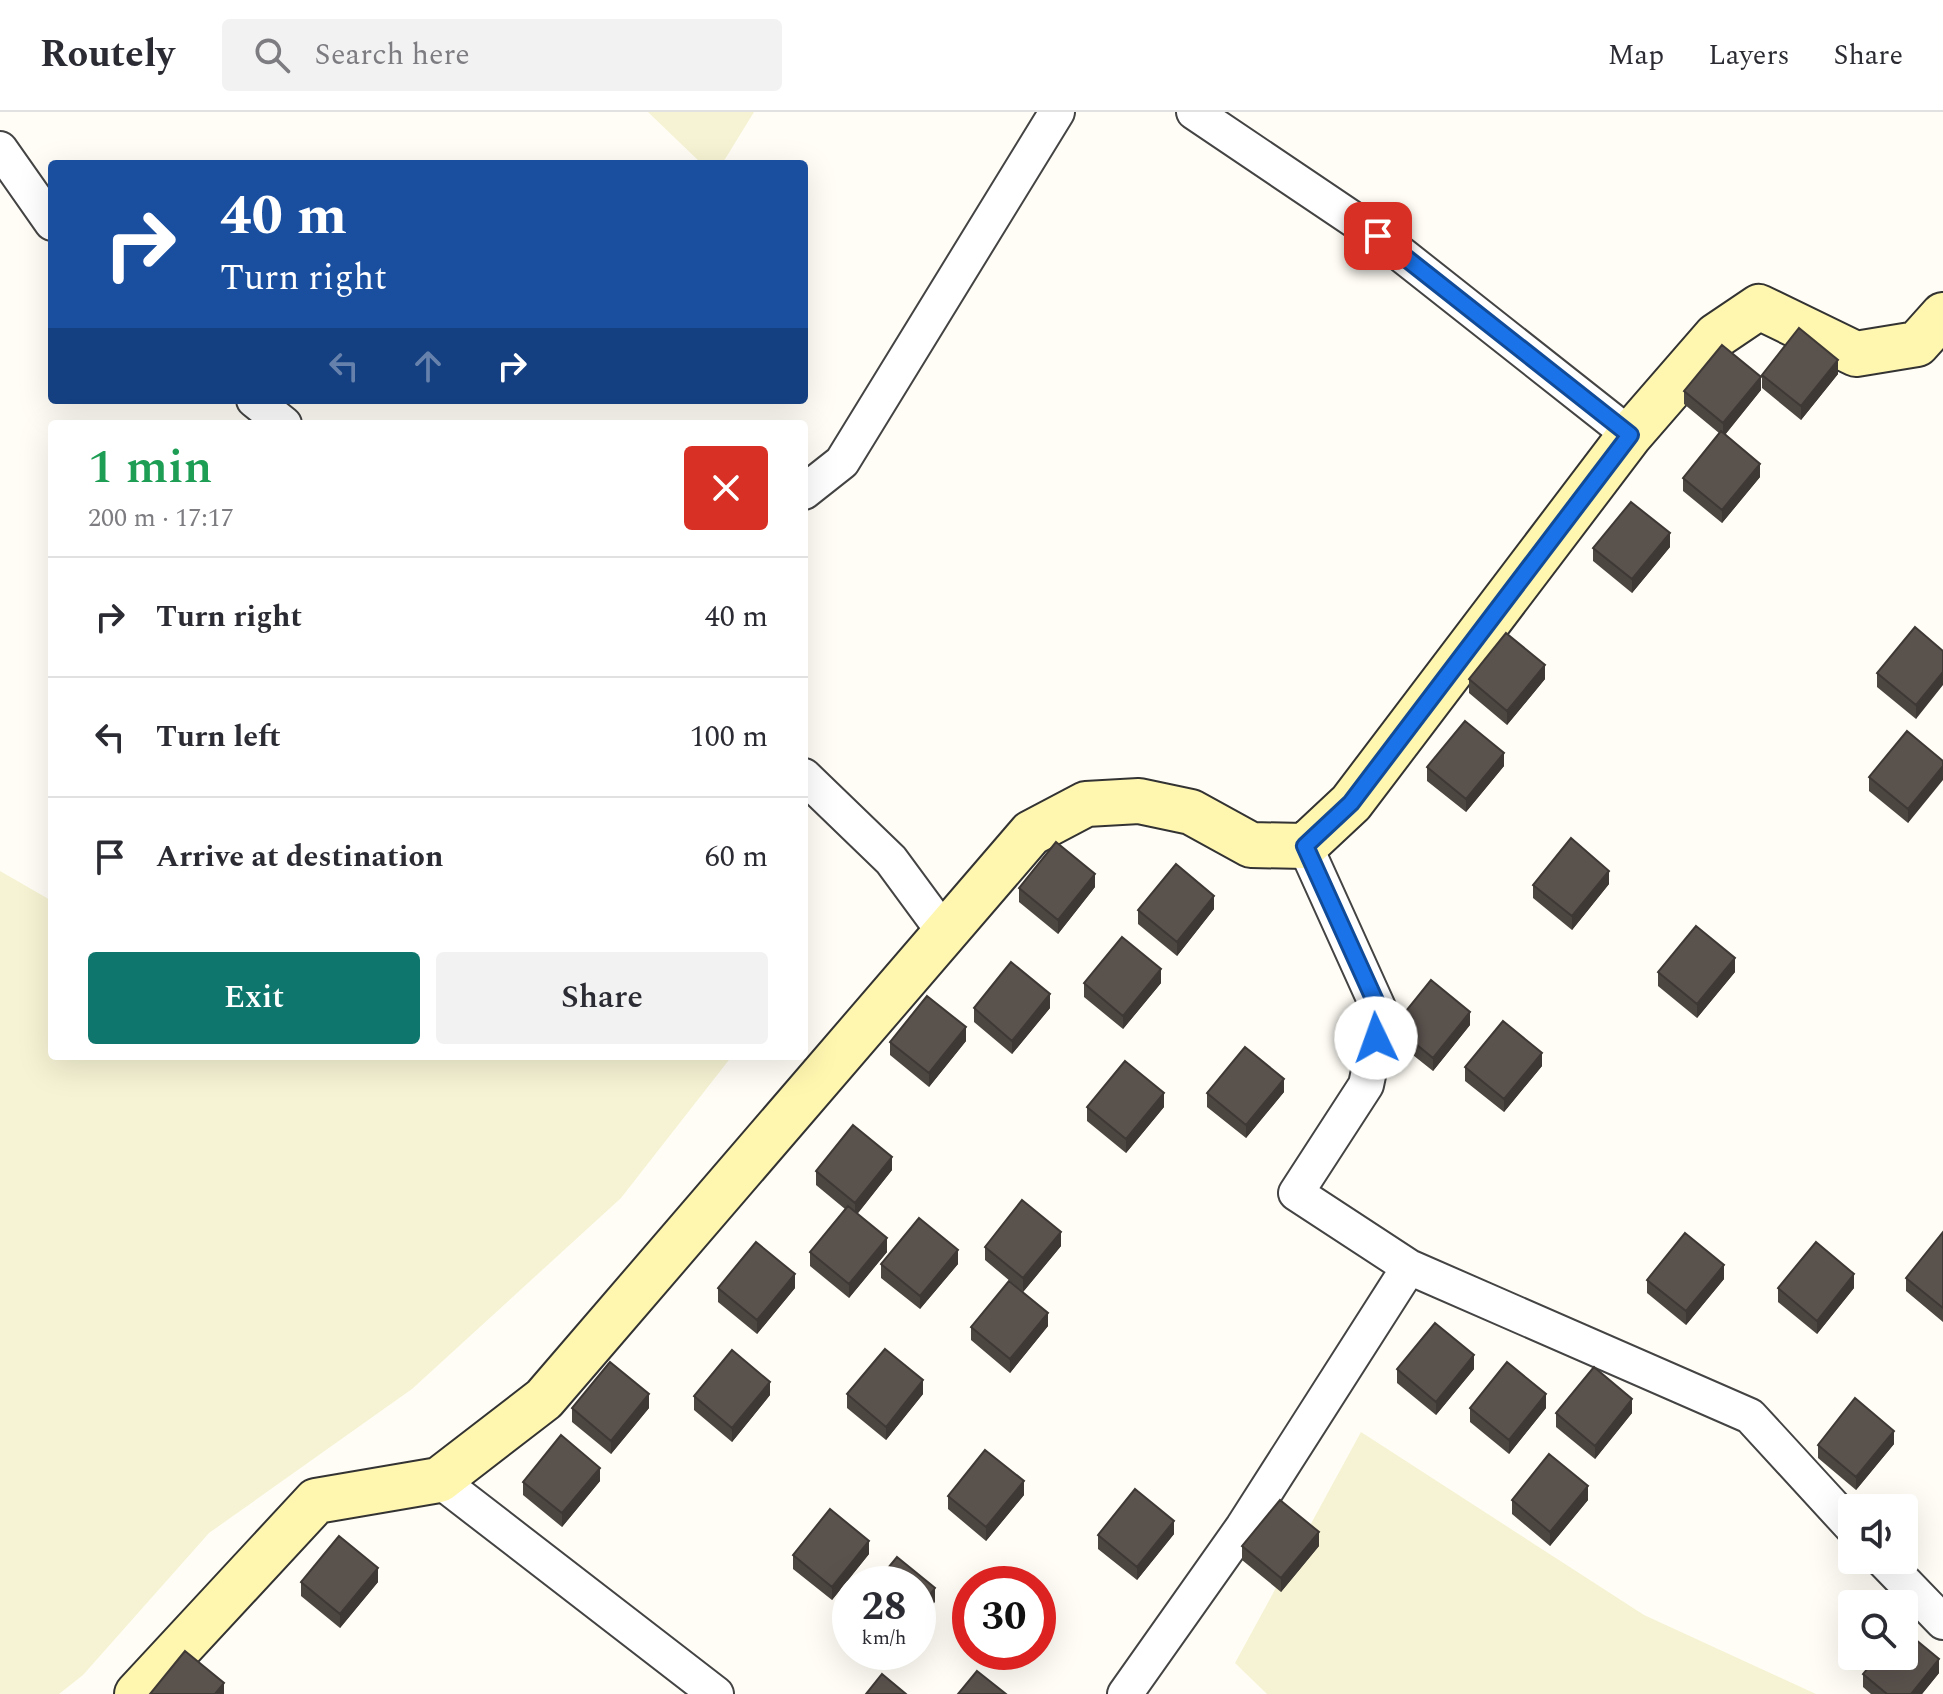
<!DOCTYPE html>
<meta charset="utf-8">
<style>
:root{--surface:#fff;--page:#f2f2f3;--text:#2b2b33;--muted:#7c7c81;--line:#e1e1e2;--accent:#0f766e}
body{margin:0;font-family:Spectral,serif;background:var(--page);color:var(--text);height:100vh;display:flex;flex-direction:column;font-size:30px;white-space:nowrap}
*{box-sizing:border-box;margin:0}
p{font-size:26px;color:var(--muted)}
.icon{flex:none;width:44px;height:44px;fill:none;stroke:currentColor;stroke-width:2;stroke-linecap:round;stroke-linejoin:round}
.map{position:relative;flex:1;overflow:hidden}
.drawer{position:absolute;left:48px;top:308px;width:760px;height:640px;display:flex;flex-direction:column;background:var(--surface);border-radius:8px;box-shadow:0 8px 32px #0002}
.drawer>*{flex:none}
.guide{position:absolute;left:48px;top:48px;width:760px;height:244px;border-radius:8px;box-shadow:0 8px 32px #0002;background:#1a4fa0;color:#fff;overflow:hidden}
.fabs{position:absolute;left:1838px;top:1382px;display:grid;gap:16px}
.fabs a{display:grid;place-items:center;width:80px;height:80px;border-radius:8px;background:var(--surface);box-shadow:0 8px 32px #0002;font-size:40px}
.speed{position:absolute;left:832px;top:1454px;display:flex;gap:16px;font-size:40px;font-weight:700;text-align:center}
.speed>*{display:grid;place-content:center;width:104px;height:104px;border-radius:50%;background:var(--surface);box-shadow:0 8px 32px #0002;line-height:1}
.speed small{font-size:20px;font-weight:400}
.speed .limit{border:12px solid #d22;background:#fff;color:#111}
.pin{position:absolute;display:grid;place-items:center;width:68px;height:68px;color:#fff;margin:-34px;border-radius:16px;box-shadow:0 4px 12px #0006}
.me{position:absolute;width:88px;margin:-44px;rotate:357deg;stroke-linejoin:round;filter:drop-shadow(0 0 6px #0008)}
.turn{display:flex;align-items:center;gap:28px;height:168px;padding:0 40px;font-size:36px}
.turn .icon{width:104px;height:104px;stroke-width:2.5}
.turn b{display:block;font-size:56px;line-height:68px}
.lanes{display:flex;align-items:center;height:76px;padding:0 40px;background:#0003;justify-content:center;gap:40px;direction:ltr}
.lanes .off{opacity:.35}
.round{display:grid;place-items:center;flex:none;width:84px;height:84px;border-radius:8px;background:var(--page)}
.head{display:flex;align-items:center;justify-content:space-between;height:136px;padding:0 40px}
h1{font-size:48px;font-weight:600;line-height:60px;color:#1e9e55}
.cta{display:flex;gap:16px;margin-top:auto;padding:16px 40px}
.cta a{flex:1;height:92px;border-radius:8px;background:var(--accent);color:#fff;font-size:32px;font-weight:600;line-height:92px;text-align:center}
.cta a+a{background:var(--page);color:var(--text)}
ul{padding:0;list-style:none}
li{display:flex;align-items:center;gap:24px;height:120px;padding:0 40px;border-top:2px solid var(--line)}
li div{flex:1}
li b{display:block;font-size:30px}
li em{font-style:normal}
header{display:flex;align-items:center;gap:48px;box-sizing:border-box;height:112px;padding:0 40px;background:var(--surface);border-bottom:2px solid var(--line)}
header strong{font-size:38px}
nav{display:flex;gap:44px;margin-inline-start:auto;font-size:28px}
.search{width:560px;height:72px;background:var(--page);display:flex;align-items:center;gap:20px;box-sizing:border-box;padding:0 28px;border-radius:8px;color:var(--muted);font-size:30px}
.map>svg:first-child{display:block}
</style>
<header>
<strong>Routely</strong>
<div class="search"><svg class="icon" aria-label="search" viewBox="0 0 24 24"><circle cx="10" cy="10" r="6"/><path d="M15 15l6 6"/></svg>Search here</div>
<nav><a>Map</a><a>Layers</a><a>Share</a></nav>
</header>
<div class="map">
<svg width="1943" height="1582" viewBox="0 0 1943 1582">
<rect width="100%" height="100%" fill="#fffdf5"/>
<path fill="#f6f3d4" d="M648 0H754L722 52H702Z
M0 759 52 789V944H732L621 1086 412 1277 209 1421 83 1563 59 1582H0Z
M1361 1320 1644 1503 1816 1582H1267L1235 1551Z"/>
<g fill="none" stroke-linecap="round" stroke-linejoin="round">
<defs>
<path id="street" d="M1194 0 1378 124 1630 323
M0 37 52 111
M254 288 284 312
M804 380 842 350 1057 0
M804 664 891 748 944 820
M1409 1155 1750 1304 1852 1415
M439 1368 716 1582
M1883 1448 1943 1510
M1125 1582 1243 1415 1409 1155 1296 1081 1366 973 1381 902 1305 734"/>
<path id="secondary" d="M137 1582 316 1389 439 1368 544 1287 1031 721 1086 692 1139 689 1191 700 1251 733 1305 734 1351 691 1630 323 1716 224 1759 195 1856 242 1917 232 1943 203"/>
</defs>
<use href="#street" stroke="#444" stroke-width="38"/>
<use href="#secondary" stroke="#333" stroke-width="48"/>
<use href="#street" stroke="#fff" stroke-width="34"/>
<use href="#secondary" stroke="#fff6b0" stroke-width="44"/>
</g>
<path fill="#4d4742" d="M1838 262 1801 308 1762 276V263Z
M1761 278 1725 323 1760 365 1722 411 1683 379V366L1719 321 1684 292V279Z
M1670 435 1632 481 1593 449V436Z
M1943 539 1916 607 1877 575V561Z
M1469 567H1545L1507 613 1469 581Z
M1943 649 1908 711 1869 679V665Z
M1504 654 1466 700 1427 669V655Z
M1609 772 1572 818 1533 786V773Z
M1095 775 1058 822 1019 790V776Z
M1214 797 1177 844 1138 812V798Z
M1658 860H1735L1697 906 1658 874Z
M1084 871H1161L1123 917 1084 885Z
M974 896H1050L1012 942 974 910Z
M1470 913 1433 959 1394 928V914Z
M966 929 929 975 890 943V930Z
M1542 954 1504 1000 1465 969V955Z
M1284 980 1246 1026 1207 995V981Z
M1087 995H1164L1126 1041 1087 1009Z
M892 1058 857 1102 887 1140 849 1186 810 1154V1140L845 1097 816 1073V1059Z
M1943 1120V1210L1906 1179V1166Z
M1061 1134 1023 1180 985 1148V1135Z
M881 1152H958L920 1197 881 1166Z
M1724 1167 1686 1213 1647 1181V1168Z
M718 1176H795L757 1222 718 1190Z
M1778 1176H1854L1817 1222 1778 1190Z
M1048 1214 1010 1261 971 1228V1215Z
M1397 1257H1474L1436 1303 1397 1271Z
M847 1282H923L886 1328 847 1296Z
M770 1283 732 1330 694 1298V1284Z
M572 1296H649L611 1342 572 1310Z
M1470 1296H1546L1509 1342 1470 1310Z
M1556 1301H1632L1595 1347 1556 1315Z
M1894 1332 1856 1378 1818 1346V1333Z
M600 1369 562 1415 523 1383V1370Z
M1024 1383 986 1429 948 1397V1384Z
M1512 1388H1588L1550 1434 1512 1402Z
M1174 1422 1137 1468 1098 1437V1423Z
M1242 1434H1319L1281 1480 1242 1448Z
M869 1442 832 1488 793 1457V1443Z
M301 1470H378L340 1516 301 1484Z
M1939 1561 1922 1582H1871L1863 1575V1562Z"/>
<path fill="#3f3936" d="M1838 248V262L1801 308V294Z
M1761 265V278L1723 325V311Z
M1760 352V365L1722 411V398Z
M1670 421V435L1632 481V467Z
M1545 553V567L1507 613V599Z
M1943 560V573L1916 607V593Z
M1504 641V654L1466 700V687Z
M1943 654V668L1908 711V697Z
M1609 759V772L1572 818V804Z
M1095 762V775L1058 822V808Z
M1214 784V797L1177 844V830Z
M1735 846V860L1697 906V892Z
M1161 857V871L1123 917V904Z
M1050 882V896L1012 942V929Z
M1470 900V913L1433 959V946Z
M966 915V929L929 975V961Z
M1542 941V954L1504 1000V987Z
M1284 967V980L1246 1026V1013Z
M1164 981V995L1126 1041V1027Z
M892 1045V1058L855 1105V1091Z
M1061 1120V1134L1023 1180V1166Z
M887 1126V1140L849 1186V1172Z
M958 1138V1152L920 1197V1184Z
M1724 1153V1167L1686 1213V1199Z
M795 1162V1176L757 1222V1208Z
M1854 1162V1176L1817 1222V1209Z
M1048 1201V1214L1010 1261V1247Z
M1474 1243V1257L1436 1303V1290Z
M923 1268V1282L886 1328V1315Z
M770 1270V1283L732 1330V1316Z
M649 1282V1296L611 1342V1329Z
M1546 1282V1296L1509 1342V1328Z
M1632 1287V1301L1595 1347V1334Z
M1894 1319V1332L1856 1378V1365Z
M600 1356V1369L562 1415V1401Z
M1024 1369V1383L986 1429V1415Z
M1588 1374V1388L1550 1434V1420Z
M1174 1409V1422L1137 1468V1455Z
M1319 1420V1434L1281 1480V1466Z
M869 1429V1442L832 1488V1475Z
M378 1456V1470L340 1516V1502Z
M935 1476V1490L918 1511V1498Z
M1939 1547V1561L1922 1582H1911Z
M224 1571V1582H215Z"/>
<path fill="#5a524d" stroke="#3f3936" stroke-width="2" d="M1799 216 1838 248 1801 294 1762 263Z
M1722 233 1761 265 1723 311 1684 279Z
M1721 319 1760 352 1722 398 1683 366Z
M1631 390 1670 421 1632 467 1593 436Z
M1915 515 1943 539V560L1916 593 1877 561Z
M1506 521 1545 553 1507 599 1469 567Z
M1465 609 1504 641 1466 687 1427 655Z
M1907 619 1943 649V654L1908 697 1869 665Z
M1571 726 1609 759 1572 804 1533 773Z
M1056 730 1095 762 1058 808 1019 776Z
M1176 752 1214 784 1177 830 1138 798Z
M1696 814 1735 846 1697 892 1658 860Z
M1122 825 1161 857 1123 904 1084 871Z
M1011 850 1050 882 1012 929 974 896Z
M1431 868 1470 900 1433 946 1394 914Z
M927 884 966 915 929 961 890 930Z
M1503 909 1542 941 1504 987 1465 955Z
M1245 935 1284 967 1246 1013 1207 981Z
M1125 949 1164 981 1126 1027 1087 995Z
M853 1013 892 1045 855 1091 816 1059Z
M1022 1088 1061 1120 1023 1166 985 1135Z
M848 1094 887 1126 849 1172 810 1140Z
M919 1106 958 1138 920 1184 881 1152Z
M1943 1120V1196L1906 1166Z
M1685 1121 1724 1153 1686 1199 1647 1168Z
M756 1130 795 1162 757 1208 718 1176Z
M1816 1130 1854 1162 1817 1209 1778 1176Z
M1009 1169 1048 1201 1010 1247 971 1215Z
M1435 1211 1474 1243 1436 1290 1397 1257Z
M885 1237 923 1268 886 1315 847 1282Z
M732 1238 770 1270 732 1316 694 1284Z
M610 1250 649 1282 611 1329 572 1296Z
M1507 1250 1546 1282 1509 1328 1470 1296Z
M1594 1255 1632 1287 1595 1334 1556 1301Z
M1855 1286 1894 1319 1856 1365 1818 1333Z
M561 1323 600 1356 562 1401 523 1370Z
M985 1338 1024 1369 986 1415 948 1384Z
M1549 1342 1588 1374 1550 1420 1512 1388Z
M1135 1377 1174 1409 1137 1455 1098 1423Z
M1280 1388 1319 1420 1281 1466 1242 1434Z
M830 1397 869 1429 832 1475 793 1443Z
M339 1424 378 1456 340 1502 301 1470Z
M897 1445 935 1476 918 1498V1472H875Z
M1904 1518 1939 1547 1911 1582H1887L1863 1562 1878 1544H1904Z
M185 1539 224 1571 215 1582H150Z
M977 1559 1006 1582H958Z
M882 1562 906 1582H866Z"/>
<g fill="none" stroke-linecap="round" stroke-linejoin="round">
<defs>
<path id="route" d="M1376 926 1381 902 1305 734 1351 691 1630 323 1378 124"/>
</defs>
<use href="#route" stroke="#114b97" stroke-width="20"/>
<use href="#route" stroke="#1a73e8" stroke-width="14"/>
</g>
</svg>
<div class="fabs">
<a><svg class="icon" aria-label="sound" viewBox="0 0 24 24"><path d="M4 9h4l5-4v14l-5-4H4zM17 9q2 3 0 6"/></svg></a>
<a><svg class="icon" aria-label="search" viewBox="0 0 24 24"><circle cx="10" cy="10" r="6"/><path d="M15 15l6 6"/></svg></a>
</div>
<div class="speed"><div>28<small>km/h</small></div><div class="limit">30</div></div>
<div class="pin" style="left:1378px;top:124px;background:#d93025"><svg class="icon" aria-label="arrive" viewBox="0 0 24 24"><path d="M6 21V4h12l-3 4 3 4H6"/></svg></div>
<svg class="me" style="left:1376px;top:926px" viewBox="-20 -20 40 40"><circle r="19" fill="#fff"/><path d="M0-13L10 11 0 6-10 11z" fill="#1a73e8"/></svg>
<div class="guide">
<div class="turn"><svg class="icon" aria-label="right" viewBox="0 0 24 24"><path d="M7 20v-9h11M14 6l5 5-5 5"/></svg><div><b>40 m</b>Turn right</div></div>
<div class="lanes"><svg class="icon off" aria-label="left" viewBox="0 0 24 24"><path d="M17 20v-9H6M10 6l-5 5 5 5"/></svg><svg class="icon off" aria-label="ahead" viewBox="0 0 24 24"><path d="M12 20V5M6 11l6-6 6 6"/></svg><svg class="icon" aria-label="right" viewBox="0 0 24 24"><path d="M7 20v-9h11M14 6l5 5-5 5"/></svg></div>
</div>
<section class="drawer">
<div class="head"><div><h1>1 min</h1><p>200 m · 17:17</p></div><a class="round" style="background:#d93025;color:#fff"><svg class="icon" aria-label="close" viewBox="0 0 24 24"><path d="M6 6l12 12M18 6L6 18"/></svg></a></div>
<ul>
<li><svg class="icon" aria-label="right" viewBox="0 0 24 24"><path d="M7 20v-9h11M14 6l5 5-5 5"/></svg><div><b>Turn right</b></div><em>40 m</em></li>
<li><svg class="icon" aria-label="left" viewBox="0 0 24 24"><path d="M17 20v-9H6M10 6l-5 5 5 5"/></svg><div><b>Turn left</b></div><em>100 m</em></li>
<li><svg class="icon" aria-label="arrive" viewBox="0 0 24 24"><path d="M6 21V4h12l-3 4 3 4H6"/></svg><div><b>Arrive at destination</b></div><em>60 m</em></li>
</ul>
<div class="cta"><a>Exit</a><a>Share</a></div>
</section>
</div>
